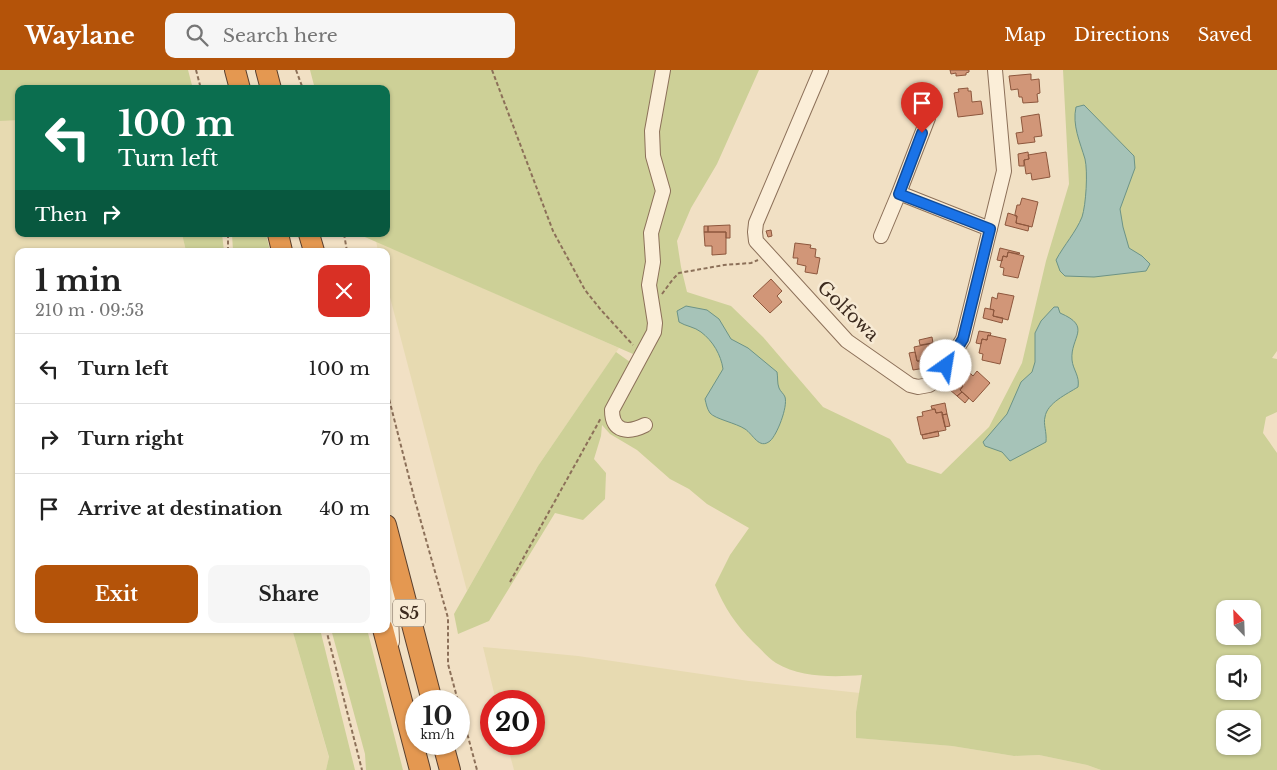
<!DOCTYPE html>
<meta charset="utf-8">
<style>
:root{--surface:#fff;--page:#f6f6f6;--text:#222;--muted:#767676;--line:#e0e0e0;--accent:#b45309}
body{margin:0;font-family:"Libre Baskerville",serif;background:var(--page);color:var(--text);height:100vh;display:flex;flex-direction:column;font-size:19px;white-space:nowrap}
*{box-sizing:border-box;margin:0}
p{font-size:16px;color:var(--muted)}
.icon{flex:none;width:28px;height:28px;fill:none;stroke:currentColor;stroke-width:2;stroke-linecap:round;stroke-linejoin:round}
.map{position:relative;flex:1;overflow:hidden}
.sheet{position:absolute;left:15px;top:178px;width:375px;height:385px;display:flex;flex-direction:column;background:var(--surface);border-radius:10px;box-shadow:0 1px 4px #0004}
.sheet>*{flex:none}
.banner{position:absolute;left:15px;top:15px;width:375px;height:152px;border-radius:10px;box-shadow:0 1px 4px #0004;background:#0b6e4f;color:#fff;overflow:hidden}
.needle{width:32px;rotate:337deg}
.tools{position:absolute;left:1216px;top:530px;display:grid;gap:10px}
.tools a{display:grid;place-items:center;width:45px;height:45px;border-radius:10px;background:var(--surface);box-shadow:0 1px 4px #0004;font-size:25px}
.speed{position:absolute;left:405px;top:620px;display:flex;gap:10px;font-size:25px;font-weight:700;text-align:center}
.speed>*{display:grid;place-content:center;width:65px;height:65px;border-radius:50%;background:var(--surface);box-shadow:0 1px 4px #0004;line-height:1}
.speed small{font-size:12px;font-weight:400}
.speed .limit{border:8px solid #d22;background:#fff;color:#111}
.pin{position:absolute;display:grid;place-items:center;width:42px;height:42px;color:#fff;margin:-51px -21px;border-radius:50% 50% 50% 0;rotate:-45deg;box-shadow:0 0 5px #0007}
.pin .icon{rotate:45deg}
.me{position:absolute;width:55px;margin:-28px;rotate:32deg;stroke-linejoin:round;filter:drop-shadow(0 0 4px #0008)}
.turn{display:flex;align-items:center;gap:18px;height:105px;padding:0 20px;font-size:22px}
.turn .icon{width:65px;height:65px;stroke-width:2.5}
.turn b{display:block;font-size:35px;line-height:42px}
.then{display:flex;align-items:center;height:48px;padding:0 20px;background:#0003;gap:10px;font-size:19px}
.round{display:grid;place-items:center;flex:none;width:52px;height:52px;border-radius:10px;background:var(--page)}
.overview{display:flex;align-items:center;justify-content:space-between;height:85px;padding:0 20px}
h1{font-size:30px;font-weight:800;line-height:38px}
.cta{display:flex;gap:10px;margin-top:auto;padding:10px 20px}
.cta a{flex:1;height:58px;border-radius:10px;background:var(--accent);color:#fff;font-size:20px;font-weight:800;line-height:58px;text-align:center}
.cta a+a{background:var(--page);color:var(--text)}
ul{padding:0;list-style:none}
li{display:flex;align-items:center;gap:15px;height:70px;padding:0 20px;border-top:1px solid var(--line)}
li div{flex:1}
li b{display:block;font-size:19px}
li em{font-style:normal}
header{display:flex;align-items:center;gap:30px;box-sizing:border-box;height:70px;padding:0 25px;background:var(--accent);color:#fff}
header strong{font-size:24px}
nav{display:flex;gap:28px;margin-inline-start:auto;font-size:18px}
.search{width:350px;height:45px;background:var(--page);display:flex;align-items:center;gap:12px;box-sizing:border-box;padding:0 18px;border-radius:10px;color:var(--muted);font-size:19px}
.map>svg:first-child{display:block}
</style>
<header>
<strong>Waylane</strong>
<div class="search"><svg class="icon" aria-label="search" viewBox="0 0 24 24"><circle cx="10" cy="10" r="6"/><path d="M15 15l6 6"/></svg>Search here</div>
<nav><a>Map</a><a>Directions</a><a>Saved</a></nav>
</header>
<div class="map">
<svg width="1277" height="700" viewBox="0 0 1277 700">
<rect width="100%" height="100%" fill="#f1e0c4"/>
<path fill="#e7dab1" d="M4 50H19V164H182L186 181H19V559H292L329 688 326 700H0V51Z
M376 171 619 278 538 396 467 521 386 212V181H378Z
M483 577 578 586 749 611 860 623 856 642 857 668 952 676 1014 686 1039 685 1087 695 1101 700H514L507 674H534V631H496Z"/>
<path fill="#cdd097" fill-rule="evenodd" d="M0 0H188L193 19H19V50L0 51Z
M310 0H759L717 94 691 138 677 171 681 197 687 222 731 236 763 267 823 337 890 369 907 393 941 404 989 357 1022 293 1046 191 1069 114 1063 0H1277V281L1272 288 1277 289V342L1266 347 1263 363 1277 383V700H1101L1087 695 1039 685 1014 686 952 676 856 668V642L862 605C834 607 801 608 776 593 768 588 760 578 753 572 736 555 724 537 715 515L730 485 749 458 707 434 689 419 670 409 637 380 610 364 602 355 601 366 594 389 606 403 605 429 583 450 555 443 489 551 458 564 454 544 538 396 616 282 630 292 638 278 633 284 358 164H386V19H315ZM1225 539H1252V566H1225ZM1225 594H1252V621H1225ZM1225 649H1252V676H1225Z
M182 164H222L224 181H186Z
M232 164H266L270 181H233Z
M292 559H320L355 700H326L329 687Z
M331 559H367L403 700H366L365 684Z"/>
<path fill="#a6c3b8" stroke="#6c9386" d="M1084 35 1134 86 1135 98 1120 139 1123 157 1129 178 1142 186 1150 194 1146 201 1094 207 1065 206 1060 201 1056 190C1064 175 1076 162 1082 147 1086 135 1088 102 1085 89 1080 72 1072 55 1076 37Z
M686 236 707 240 719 249 731 269 748 278 777 302C778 307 777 313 779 318 780 321 784 324 785 327 788 337 777 365 770 371 759 380 753 364 745 359 736 353 715 349 710 343 707 339 706 333 705 329L723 299C721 285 713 271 701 262 695 257 685 256 679 252L677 241Z
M1054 237H1058L1060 243C1093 257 1070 267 1072 290 1073 300 1080 306 1078 317 1067 324 1047 333 1045 347 1043 354 1047 362 1046 372L1010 391 1002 382 985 376 983 372 1007 344 1021 312 1032 302 1035 292V263L1041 251Z"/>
<path fill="#d19678" stroke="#8d573d" d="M950 0H969V2L966 3V5L956 6V3L951 4Z
M1031 4V10L1039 9 1040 23 1037 24 1038 32 1023 33 1022 27H1019L1018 19 1011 20 1009 6Z
M968 18V21H971L972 32 981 31 983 44 958 47 954 23 959 22 958 19Z
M1039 44 1042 66 1034 67 1035 72 1018 74 1016 63 1023 62 1021 47Z
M1028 82 1029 89 1024 90V96H1019L1018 84Z
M1046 82 1050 107 1032 110 1031 103 1026 104 1024 90 1029 89 1028 85Z
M1022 128 1038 132 1032 157 1016 153 1017 146H1015V144L1017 135H1020Z
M1008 143 1017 146 1016 153 1029 156 1028 161 1005 155Z
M730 155V168H726V162H708V156Z
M704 156H708V162H704Z
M771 160 772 166 768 167 766 161Z
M704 162H726V184L712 185V176H705Z
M795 173 811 175 810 178 816 179 815 187 820 188 817 204 805 202 806 196 797 194 798 188H793Z
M1000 178 1020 183 1019 184 1008 182 1007 187 1003 186 1002 191 997 190Z
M1008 182 1024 186 1018 208 1003 205 1004 198 1000 197 1003 186 1007 187Z
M771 209 782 221 777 226 782 232 770 243 753 226Z
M998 223 1014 226 1008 250 993 246 994 240 990 239 992 227 997 229Z
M985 238 994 240 993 246 1003 248 1002 253 983 248Z
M979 261 991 263 990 266 988 265 987 270 982 269 981 274 976 273Z
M988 265 1006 269 1000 294 982 290 983 284 979 283 982 269 987 270Z
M932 267 933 273 920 275 919 270Z
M933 273 936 287 931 288 932 293 921 296 920 291H917L914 277Z
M915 282 917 291H920L921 296 925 295V298L913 300 909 283Z
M977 301 990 313 973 332 960 320 963 316 959 313 969 302 973 306Z
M958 309 961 311 959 313 963 316 960 320 962 322 957 326 949 319Z
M962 322 969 328 965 333 957 326Z
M945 333 947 344 942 345V342L936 343 935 339H932L931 336Z
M935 339 936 343 942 342 946 360 921 365 917 347 923 346 922 342Z
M947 344 950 356 945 357 942 345Z
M938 361 939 366 923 369 922 365Z"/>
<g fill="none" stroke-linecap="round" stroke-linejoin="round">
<defs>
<path id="minor" d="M821 0 756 153 755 162 756 171 847 271 910 315 918 317 929 315 937 310 963 269 1004 101 995 0
M899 123 928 48
M881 166 899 123 990 159
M645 355C629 363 612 363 612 340L654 262 655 253 649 215 653 192 651 163 663 121 653 86 652 61 663 0
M389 491 392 572"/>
<path id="highway" d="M235 0 240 19
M266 0 271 19
M278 164 282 181
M309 164 314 181
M386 455 432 631
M383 559 420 700
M443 674 450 700"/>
</defs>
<use href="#minor" stroke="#8c7059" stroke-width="16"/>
<use href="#highway" stroke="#5a3f2d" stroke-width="22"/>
<path stroke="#8c7059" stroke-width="2" stroke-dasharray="4 2.5" stroke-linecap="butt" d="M196 0 201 19
M296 0 303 19
M492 0 553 161 585 220 601 240 633 275
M228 164V181
M344 164 347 181
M662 224 673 209 679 203 724 195 751 193 758 190
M386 317 414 427 448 548V594L458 631
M510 512 601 348
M326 559 362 700
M459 633 477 700"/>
<use href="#minor" stroke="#fbeed8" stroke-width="14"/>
<use href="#highway" stroke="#e49851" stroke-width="20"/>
</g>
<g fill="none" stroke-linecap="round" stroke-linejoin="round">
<defs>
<path id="route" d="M922 63 899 124 990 159 963 269 946 296"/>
</defs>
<use href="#route" stroke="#114b97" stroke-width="12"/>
<use href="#route" stroke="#1a73e8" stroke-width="9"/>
</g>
<g text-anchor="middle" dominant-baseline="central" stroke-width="5" stroke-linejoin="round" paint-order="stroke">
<rect fill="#f7ead4" stroke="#746455" stroke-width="1" x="393" y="529.5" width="32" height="27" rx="4"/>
<g font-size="16" font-weight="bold" fill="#3c2a1e">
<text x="409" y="543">S5</text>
</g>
<g font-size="18" fill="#3c2a1e" stroke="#f7ead4">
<text transform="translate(848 241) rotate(44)">Golfowa</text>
</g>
</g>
</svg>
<div class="tools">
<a><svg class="needle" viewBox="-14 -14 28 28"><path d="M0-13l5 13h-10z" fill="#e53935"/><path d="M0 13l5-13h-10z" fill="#767676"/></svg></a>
<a><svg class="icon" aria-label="sound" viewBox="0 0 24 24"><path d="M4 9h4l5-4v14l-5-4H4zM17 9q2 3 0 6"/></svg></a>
<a><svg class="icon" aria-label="layers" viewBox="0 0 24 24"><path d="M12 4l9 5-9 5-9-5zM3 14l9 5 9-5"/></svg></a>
</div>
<div class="speed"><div>10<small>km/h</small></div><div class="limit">20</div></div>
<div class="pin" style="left:922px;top:63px;background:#d93025"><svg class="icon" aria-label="arrive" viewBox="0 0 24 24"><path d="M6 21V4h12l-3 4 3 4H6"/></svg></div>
<svg class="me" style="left:946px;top:296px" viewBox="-20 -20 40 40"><circle r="19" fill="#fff"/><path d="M0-13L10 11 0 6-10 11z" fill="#1a73e8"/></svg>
<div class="banner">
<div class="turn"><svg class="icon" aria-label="left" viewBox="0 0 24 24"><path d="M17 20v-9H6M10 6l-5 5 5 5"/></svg><div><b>100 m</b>Turn left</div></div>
<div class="then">Then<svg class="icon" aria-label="right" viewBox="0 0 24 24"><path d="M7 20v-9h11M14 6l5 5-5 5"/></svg></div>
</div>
<section class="sheet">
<div class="overview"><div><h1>1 min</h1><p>210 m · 09:53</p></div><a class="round" style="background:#d93025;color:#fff"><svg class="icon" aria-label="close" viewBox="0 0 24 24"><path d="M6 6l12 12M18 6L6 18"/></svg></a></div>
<ul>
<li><svg class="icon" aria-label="left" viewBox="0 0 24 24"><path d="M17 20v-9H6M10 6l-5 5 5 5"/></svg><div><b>Turn left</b></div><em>100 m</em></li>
<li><svg class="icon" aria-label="right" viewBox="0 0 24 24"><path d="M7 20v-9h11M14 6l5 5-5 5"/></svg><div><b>Turn right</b></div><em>70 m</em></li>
<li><svg class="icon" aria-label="arrive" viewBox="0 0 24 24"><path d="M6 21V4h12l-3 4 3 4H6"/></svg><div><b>Arrive at destination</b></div><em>40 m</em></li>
</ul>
<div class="cta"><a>Exit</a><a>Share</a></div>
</section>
</div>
